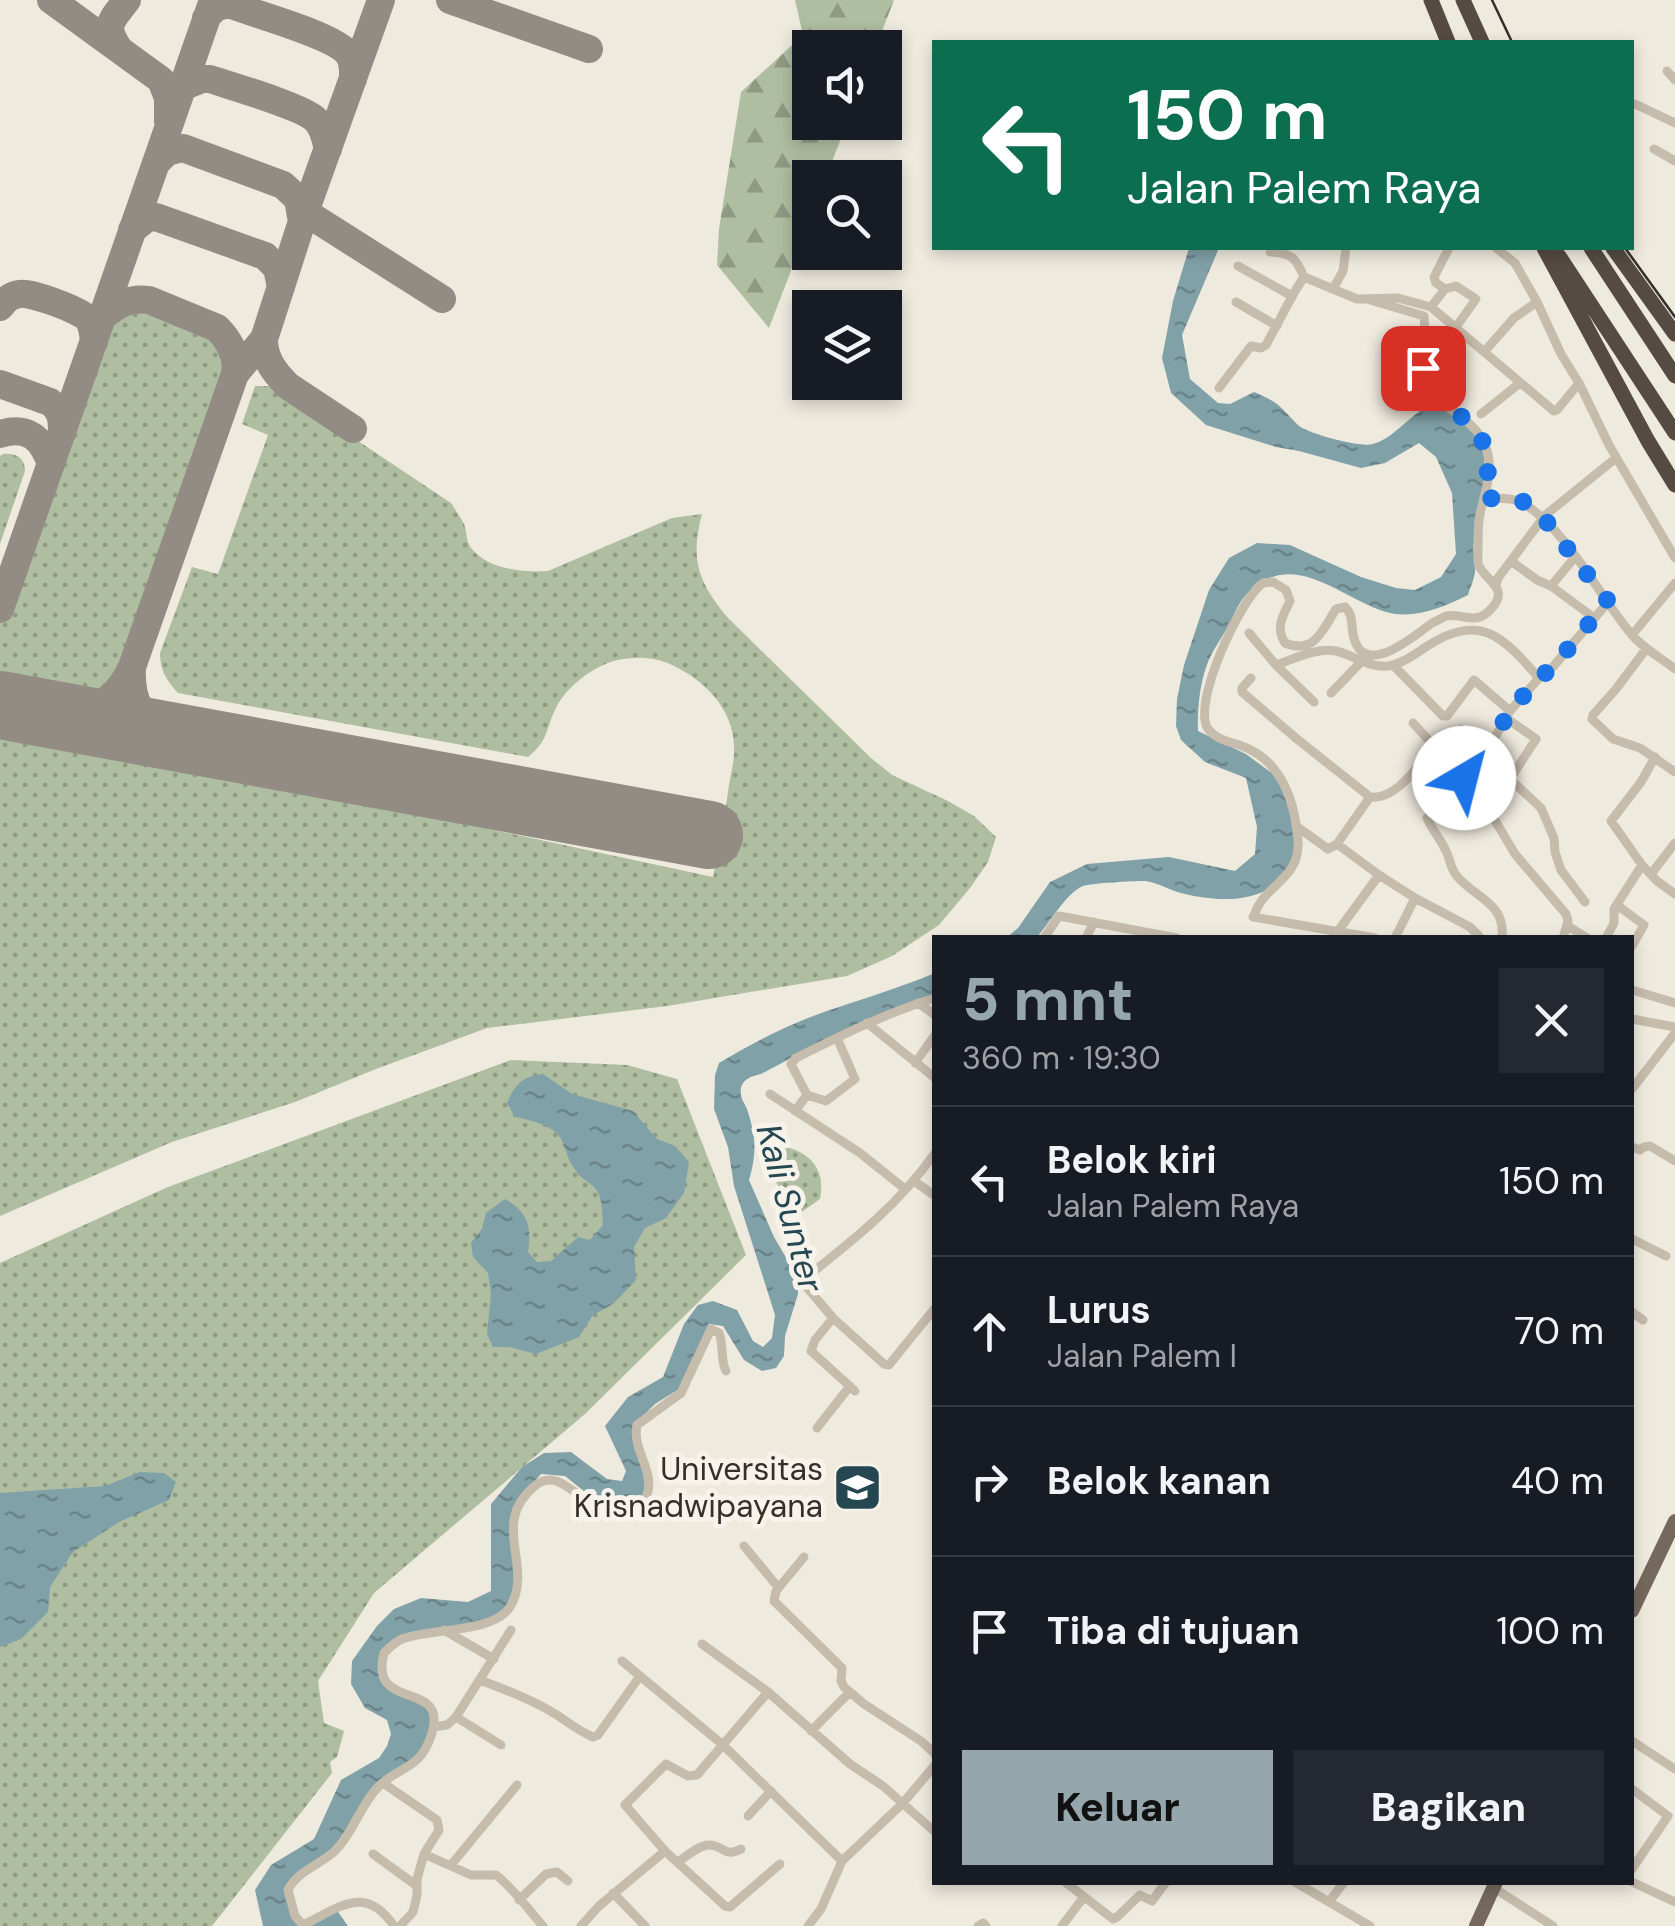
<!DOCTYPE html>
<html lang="id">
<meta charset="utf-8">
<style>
:root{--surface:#171b24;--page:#242831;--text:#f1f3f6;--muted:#9ea1a6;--line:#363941;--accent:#95a6ac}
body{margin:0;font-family:"DM Sans",sans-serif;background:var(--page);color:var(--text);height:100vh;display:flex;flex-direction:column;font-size:38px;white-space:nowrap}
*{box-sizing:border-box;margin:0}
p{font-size:32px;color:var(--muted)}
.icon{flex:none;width:55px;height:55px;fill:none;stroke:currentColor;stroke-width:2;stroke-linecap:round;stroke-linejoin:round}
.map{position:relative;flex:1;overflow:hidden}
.side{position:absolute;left:932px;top:935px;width:702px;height:950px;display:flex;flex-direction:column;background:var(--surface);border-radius:0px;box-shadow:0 5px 15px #0003}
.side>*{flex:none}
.guide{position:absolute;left:932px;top:40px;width:702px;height:210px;border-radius:0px;box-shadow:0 5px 15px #0003;background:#0b6e4f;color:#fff;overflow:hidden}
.controls{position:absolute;left:792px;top:30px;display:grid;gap:20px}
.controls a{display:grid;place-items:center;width:110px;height:110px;border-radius:0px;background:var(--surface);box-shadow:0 5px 15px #0003;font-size:50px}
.pin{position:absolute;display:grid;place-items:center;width:85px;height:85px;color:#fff;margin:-42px;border-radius:20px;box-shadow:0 5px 15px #0006}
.me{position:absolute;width:110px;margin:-55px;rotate:37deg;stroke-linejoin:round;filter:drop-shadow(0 0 8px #0008)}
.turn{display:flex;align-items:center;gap:35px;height:210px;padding:0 30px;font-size:45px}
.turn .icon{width:130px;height:130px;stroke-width:2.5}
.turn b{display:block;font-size:70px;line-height:85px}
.round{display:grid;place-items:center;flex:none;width:105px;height:105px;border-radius:0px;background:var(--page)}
.head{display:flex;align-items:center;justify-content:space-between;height:170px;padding:0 30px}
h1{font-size:60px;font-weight:800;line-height:75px;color:var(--accent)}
.primary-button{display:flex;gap:20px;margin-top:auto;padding:20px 30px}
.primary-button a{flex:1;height:115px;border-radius:0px;background:var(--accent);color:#111;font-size:40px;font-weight:800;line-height:115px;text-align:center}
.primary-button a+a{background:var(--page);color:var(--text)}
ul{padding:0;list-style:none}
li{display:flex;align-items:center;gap:30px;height:150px;padding:0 30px;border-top:2px solid var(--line)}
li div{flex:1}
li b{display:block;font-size:38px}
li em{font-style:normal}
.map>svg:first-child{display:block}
</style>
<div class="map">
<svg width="1675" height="1926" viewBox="0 0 1675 1926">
<defs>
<pattern id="grass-dots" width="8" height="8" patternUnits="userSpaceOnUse" patternTransform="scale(2.5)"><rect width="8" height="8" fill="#afbda0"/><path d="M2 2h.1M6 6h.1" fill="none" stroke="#8f9a83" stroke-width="1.8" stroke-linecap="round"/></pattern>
<pattern id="forest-firs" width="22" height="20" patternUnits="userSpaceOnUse" patternTransform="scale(2.5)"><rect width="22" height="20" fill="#afbda0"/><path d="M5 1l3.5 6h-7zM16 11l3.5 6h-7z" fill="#8f9a83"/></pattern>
<pattern id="water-ripples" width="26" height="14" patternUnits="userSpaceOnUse" patternTransform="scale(2.5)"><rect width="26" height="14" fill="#81a1a9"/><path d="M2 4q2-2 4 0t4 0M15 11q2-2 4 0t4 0" fill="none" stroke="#6a848a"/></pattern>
</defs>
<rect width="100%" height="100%" fill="#efeade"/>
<path fill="url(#grass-dots)" d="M137 299 149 300C183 314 230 322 237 365L126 680 119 690 102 705 72 719 17 709 0 691V609L102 317 114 307Z
M255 386H272L280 389 451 503C455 509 460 517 464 524 467 531 466 542 471 548 487 569 524 573 548 571L672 518 702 514C690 560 698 582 728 618L871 758 892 775 948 801 974 816 996 837 988 862 970 888 939 925 892 956 847 976 667 1006 487 1028 376 1069 295 1102 172 1142 0 1216V724L713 877C719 846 725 816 729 785 731 773 735 759 734 746 733 708 704 680 672 665 649 654 619 656 597 668 581 677 567 689 558 704 545 727 551 738 528 757L178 693C166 680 160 670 160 653L192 567 218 574 268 435 242 424Z
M3 454C15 453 25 457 25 471L0 544V456Z
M511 1060 627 1065 677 1079 746 1255 585 1414 374 1593 318 1681 324 1723 344 1731 337 1757 330 1762 332 1773 212 1926H0V1263L168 1187Z
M761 1143C797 1145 828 1159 820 1199L796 1216 765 1163Z"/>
<path fill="url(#forest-firs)" d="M795 0H894L876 47 810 48V122L847 123 826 177 810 178V221L769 328 717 265 719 229 741 92 803 35Z"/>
<path fill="url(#water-ripples)" d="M1189 248H1219L1182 335 1190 379 1218 403 1230 404 1254 392C1280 403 1279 406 1298 425 1306 433 1360 448 1373 444 1394 438 1407 418 1425 408 1430 406 1435 405 1440 403 1506 446 1482 476 1474 541 1472 551 1476 562 1475 572 1474 580 1470 588 1468 595 1444 607 1414 620 1386 612 1338 597 1292 546 1246 595 1238 603 1233 618 1227 628 1221 639 1213 650 1208 662 1200 682 1197 709 1198 731L1246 754 1285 783C1288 799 1298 828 1296 843 1289 904 1227 905 1181 893 1169 890 1157 882 1145 881 1134 881 1092 883 1083 886 1067 892 1049 924 1037 937L1006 938 1018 928 1050 882 1087 864 1169 857 1235 871 1255 854 1257 827 1246 778 1205 762 1181 740 1176 726 1177 699 1184 665 1209 590 1229 558 1257 543 1290 545 1361 577 1396 588 1415 590 1441 577 1456 554 1452 493 1436 457 1419 443 1385 463 1361 468 1299 451 1276 447 1206 425 1171 393 1162 358 1173 301Z
M935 973V995C873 1013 818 1044 761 1074 750 1076 739 1081 741 1094 741 1099 745 1104 747 1109 756 1136 757 1153 749 1180L774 1237 798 1278V1294L785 1336 784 1356 776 1368 762 1371 744 1360 723 1326 709 1324 684 1386 655 1404 636 1423 646 1493 627 1509 609 1505 585 1492 565 1476 541 1474 512 1509 516 1589 502 1616 412 1638 384 1653 386 1683 420 1698 434 1717 426 1747 383 1783 349 1834 289 1886 300 1923 336 1909 348 1926H263L255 1890 271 1865 314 1839 341 1780 379 1758 387 1746 391 1734 387 1720 365 1708 351 1684 352 1661 377 1626 394 1609 421 1598 468 1602 491 1591V1504L522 1467 544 1453 571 1452 607 1479 622 1481 626 1471 605 1426 628 1397 663 1377 684 1324 698 1305 713 1301 737 1310 753 1341 763 1347 772 1338 775 1315 734 1186 728 1147 714 1109 715 1075 719 1063C753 1043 787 1025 824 1012 862 999 899 988 935 973Z
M543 1074 572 1094 633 1111 657 1139 675 1146 689 1162 684 1193 666 1218 645 1228 634 1247 636 1280 613 1304 593 1315 579 1337 536 1354 509 1347H493L487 1334 491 1294 488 1273 473 1257 471 1243 482 1229 486 1213 505 1199C528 1212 532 1227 528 1252L537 1262 551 1261 578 1237 590 1240 603 1225C602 1213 603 1196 594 1187 583 1177 581 1180 572 1165 566 1156 565 1143 559 1136 550 1124 529 1120 515 1117L507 1103C515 1085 522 1076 543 1074Z
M140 1472 164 1473 176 1482 169 1500 119 1522 73 1552 50 1587 48 1612 21 1639 0 1647V1493L105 1486Z"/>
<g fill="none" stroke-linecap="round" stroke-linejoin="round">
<path stroke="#928c84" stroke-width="28" d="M51 0 161 80 168 98V121
M450 0 589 49
M206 18C213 9 219 4 231 5 255 14 337 36 349 55 354 63 353 70 353 79
M119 49C103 25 111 21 127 0
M182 87 202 79H210C231 86 304 107 316 120 324 128 325 138 328 149
M156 163 167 152 183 148 283 185 298 199 302 222
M305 212 442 299
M132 230 147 218 156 217 265 256 277 268 281 287
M0 307C6 300 10 295 20 294 31 292 80 310 88 319 93 326 93 333 94 342
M102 317C117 305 129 297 149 300L217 328C230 341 238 356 235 374
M264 339C264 359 274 372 288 386L353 429
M0 384 50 402C61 410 62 419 62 433
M0 434C27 425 42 438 51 464
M0 609 213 0
M132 667 235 374 264 339 305 212 381 0
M0 691 17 709
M72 719C100 708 119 696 132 667 130 706 143 719 175 737"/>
<path stroke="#928c84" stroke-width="68" d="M0 705 709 835"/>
<path stroke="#c6bcac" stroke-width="9" d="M1667 71 1675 80
M1635 104 1675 123
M1654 149 1675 161
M1496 248 1515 263 1537 302 1561 354 1579 383 1609 445 1675 558
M1270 252C1292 253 1296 258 1304 277L1357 299 1398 298 1431 307 1445 289 1436 283 1434 277 1449 248
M1238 266 1292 296
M1333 289 1343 271 1346 248
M1445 289 1456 286 1476 299 1456 327
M1236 302 1277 326
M1431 307 1554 411 1557 410 1579 383
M1484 352 1514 318 1537 302
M1219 388 1251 346 1261 348 1266 345 1295 291 1304 277
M1481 414 1520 383
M1485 498C1496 499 1514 497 1523 503 1567 530 1599 596 1632 635 1644 649 1661 658 1675 669
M1543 517 1616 458
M1511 561 1537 580 1551 586 1593 617
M1496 585 1498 578 1543 518
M1551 586 1575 557
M1249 633 1276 665 1314 702
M1632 635 1675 583
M1646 649 1616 689 1593 715 1592 719 1613 739 1640 748 1675 772
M1276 665C1294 659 1317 647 1336 651 1353 655 1369 668 1388 666 1402 664 1417 653 1429 645 1481 612 1504 638 1539 678
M1393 665 1443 716H1447L1474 680 1510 711
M1251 678 1242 688V692L1297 739 1370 797C1397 800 1417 766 1434 747
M1331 693 1362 661
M1506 718 1536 739 1510 779
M1413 723 1464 779 1496 822 1515 854 1566 914 1568 921 1563 938
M1438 752 1461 729
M1655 757 1641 782 1611 821 1642 865 1657 881 1675 894
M1483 758 1510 779 1541 808 1554 838 1555 852 1561 870 1585 902
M1296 826 1328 849 1337 844 1379 875 1415 898 1470 927 1479 936
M1337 844 1370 797
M1651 874 1675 843
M1614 909 1621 908 1644 925 1632 946
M1253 917 1375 938
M1254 917C1261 885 1301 881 1298 840 1295 804 1284 766 1249 749 1236 742 1218 742 1208 729 1191 704 1241 598 1263 583L1273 582 1286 590 1290 601C1283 616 1275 627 1285 643 1315 655 1323 629 1336 609L1345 607C1353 614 1351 623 1353 634 1362 681 1413 637 1432 623 1435 622 1443 617 1446 616 1462 613 1475 625 1489 611 1512 589 1487 582 1479 566 1477 562 1478 556 1478 551 1478 541 1478 530 1479 520 1483 494 1496 471 1485 445 1473 415 1436 408 1427 385 1418 362 1427 339 1424 316L1367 299
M1568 926 1587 938
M1338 931 1379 875
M1044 938 1059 916 1177 938
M1086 938 1094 922
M1395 938 1415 898
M1502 938C1506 902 1474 898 1456 875 1451 868 1450 861 1447 853 1442 841 1432 830 1427 818L1483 758 1510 711 1539 678 1552 668 1609 601
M1606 938 1614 923V909L1642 865
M1632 990 1675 1003
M918 1003 935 1015
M1632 1019 1675 1027
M867 1023 935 1078
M915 1063 935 1035
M1632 1089 1675 1033
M770 1094 860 1153 905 1189
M807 1095 791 1064 796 1058C842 1035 886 1013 935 998
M795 1111 807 1095 826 1101 855 1079 837 1038
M1632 1147 1640 1150 1644 1147 1650 1146 1675 1161
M935 1153C898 1205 857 1237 808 1276L804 1284 833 1318 884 1364 889 1365 935 1308
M914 1181 935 1196
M1632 1239 1666 1256
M1632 1312 1643 1320
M833 1318 815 1340 811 1351 855 1391
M817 1428 850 1386
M744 1546 778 1587
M804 1557 776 1591 774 1601 842 1668 841 1681 844 1687 864 1704 921 1741 935 1754
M444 1630 494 1659
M702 1644 768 1692 850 1764 883 1786 935 1832
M622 1661 723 1745 842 1861
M480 1680C506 1690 533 1700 557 1715 569 1723 579 1731 593 1737L598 1735 640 1676
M768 1692 697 1775 688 1776 666 1764 625 1805 665 1851 725 1906 730 1907 780 1864
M456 1717 501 1745
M434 1727 447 1725 456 1717 511 1630
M811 1731 850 1692
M1632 1741 1675 1769
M383 1783 437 1820 439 1830 424 1854 471 1875H496C512 1887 529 1910 543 1926
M1632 1789 1668 1816 1632 1869
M748 1816 771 1791
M373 1854 417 1886
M678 1862C687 1856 699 1845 709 1845 724 1845 724 1858 741 1849
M451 1865 517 1785
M1065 1882 1113 1919 1117 1917 1140 1895 1152 1901 1166 1882
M1295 1882 1370 1926
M1632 1882 1675 1902
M1494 1888 1553 1926
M613 1893 645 1926
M519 1900 546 1874 557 1872 568 1881
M1329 1902 1344 1882
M394 1926C365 1883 339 1908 303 1925L295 1916 288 1890C296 1872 321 1864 335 1851 354 1832 360 1805 379 1786 401 1765 421 1770 432 1733 448 1678 368 1713 384 1653 389 1648 395 1642 402 1639 431 1628 494 1633 510 1607 535 1566 488 1523 536 1485 563 1463 590 1520 622 1516 631 1515 637 1512 642 1505 662 1475 631 1454 637 1425L681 1393 711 1329 719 1333C724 1345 720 1361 726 1371
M400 1926 413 1912 417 1895V1879L424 1854
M581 1926 599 1906 665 1851
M808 1926 821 1909 842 1861 903 1803 935 1765
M978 1926 983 1923 986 1926
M1062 1926 1083 1898"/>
<path stroke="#75695d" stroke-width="14" d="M1632 1611 1675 1521
M1476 1926 1496 1882"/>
<path stroke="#554b42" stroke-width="15" d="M1431 0 1448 42
M1463 0 1482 42
M1544 248 1648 441 1675 485
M1591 248 1675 376
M1613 248 1675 334
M1559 256 1675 433"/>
<path stroke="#352f2a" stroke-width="2.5" d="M1492 0 1512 42
M1625 248 1675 317"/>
</g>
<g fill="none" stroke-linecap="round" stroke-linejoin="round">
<path stroke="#1a73e8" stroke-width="18" stroke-dasharray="0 32.4" d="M1423 368 1432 394 1471 424 1485 445 1489 461 1485 498 1521 500 1543 517 1608 601 1552 668 1539 678 1510 711 1482 758 1464 778"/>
</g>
<defs>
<symbol id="university-square" viewBox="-11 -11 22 22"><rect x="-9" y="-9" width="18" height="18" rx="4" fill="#244751" stroke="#f7f3ea"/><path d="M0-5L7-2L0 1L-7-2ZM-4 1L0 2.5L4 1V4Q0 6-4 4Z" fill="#fff"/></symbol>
</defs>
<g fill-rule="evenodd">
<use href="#university-square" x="830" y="1460" width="55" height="55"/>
</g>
<g text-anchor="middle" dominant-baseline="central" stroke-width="10" stroke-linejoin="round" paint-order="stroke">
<g font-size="32" fill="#352f2a" stroke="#f7f3ea" text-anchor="end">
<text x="823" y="1469">Universitas<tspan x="823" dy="37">Krisnadwipayana</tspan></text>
</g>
<g font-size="35" font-style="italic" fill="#244751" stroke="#f7f3ea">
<text transform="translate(790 1208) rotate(75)">Kali Sunter</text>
</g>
</g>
</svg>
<div class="controls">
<a><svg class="icon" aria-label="sound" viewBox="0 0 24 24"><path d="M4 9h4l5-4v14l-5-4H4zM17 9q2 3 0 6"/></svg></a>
<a><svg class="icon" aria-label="search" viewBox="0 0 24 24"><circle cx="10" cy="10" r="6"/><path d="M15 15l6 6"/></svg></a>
<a><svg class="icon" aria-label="layers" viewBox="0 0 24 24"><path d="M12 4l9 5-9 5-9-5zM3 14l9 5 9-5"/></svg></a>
</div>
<div class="pin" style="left:1423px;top:368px;background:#d93025"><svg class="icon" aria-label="arrive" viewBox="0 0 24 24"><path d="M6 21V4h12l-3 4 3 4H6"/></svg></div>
<svg class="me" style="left:1464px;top:778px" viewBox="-20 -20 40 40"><circle r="19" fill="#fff"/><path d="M0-13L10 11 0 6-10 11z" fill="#1a73e8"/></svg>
<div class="guide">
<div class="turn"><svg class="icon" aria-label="left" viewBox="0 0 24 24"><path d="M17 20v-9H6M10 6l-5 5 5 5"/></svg><div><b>150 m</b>Jalan Palem Raya</div></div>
</div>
<section class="side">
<div class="head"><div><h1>5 mnt</h1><p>360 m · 19:30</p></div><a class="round"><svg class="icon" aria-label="close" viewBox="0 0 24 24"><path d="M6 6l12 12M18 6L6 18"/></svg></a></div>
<ul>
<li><svg class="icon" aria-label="left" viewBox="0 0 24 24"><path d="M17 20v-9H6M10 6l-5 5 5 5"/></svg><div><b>Belok kiri</b><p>Jalan Palem Raya</p></div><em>150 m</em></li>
<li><svg class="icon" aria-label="ahead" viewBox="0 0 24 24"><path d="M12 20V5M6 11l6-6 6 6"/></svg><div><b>Lurus</b><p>Jalan Palem I</p></div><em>70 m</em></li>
<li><svg class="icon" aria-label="right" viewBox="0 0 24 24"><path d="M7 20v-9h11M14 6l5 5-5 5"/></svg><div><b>Belok kanan</b></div><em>40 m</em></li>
<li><svg class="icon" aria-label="arrive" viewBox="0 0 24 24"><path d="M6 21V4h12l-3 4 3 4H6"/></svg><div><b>Tiba di tujuan</b></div><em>100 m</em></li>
</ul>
<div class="primary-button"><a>Keluar</a><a>Bagikan</a></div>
</section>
</div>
